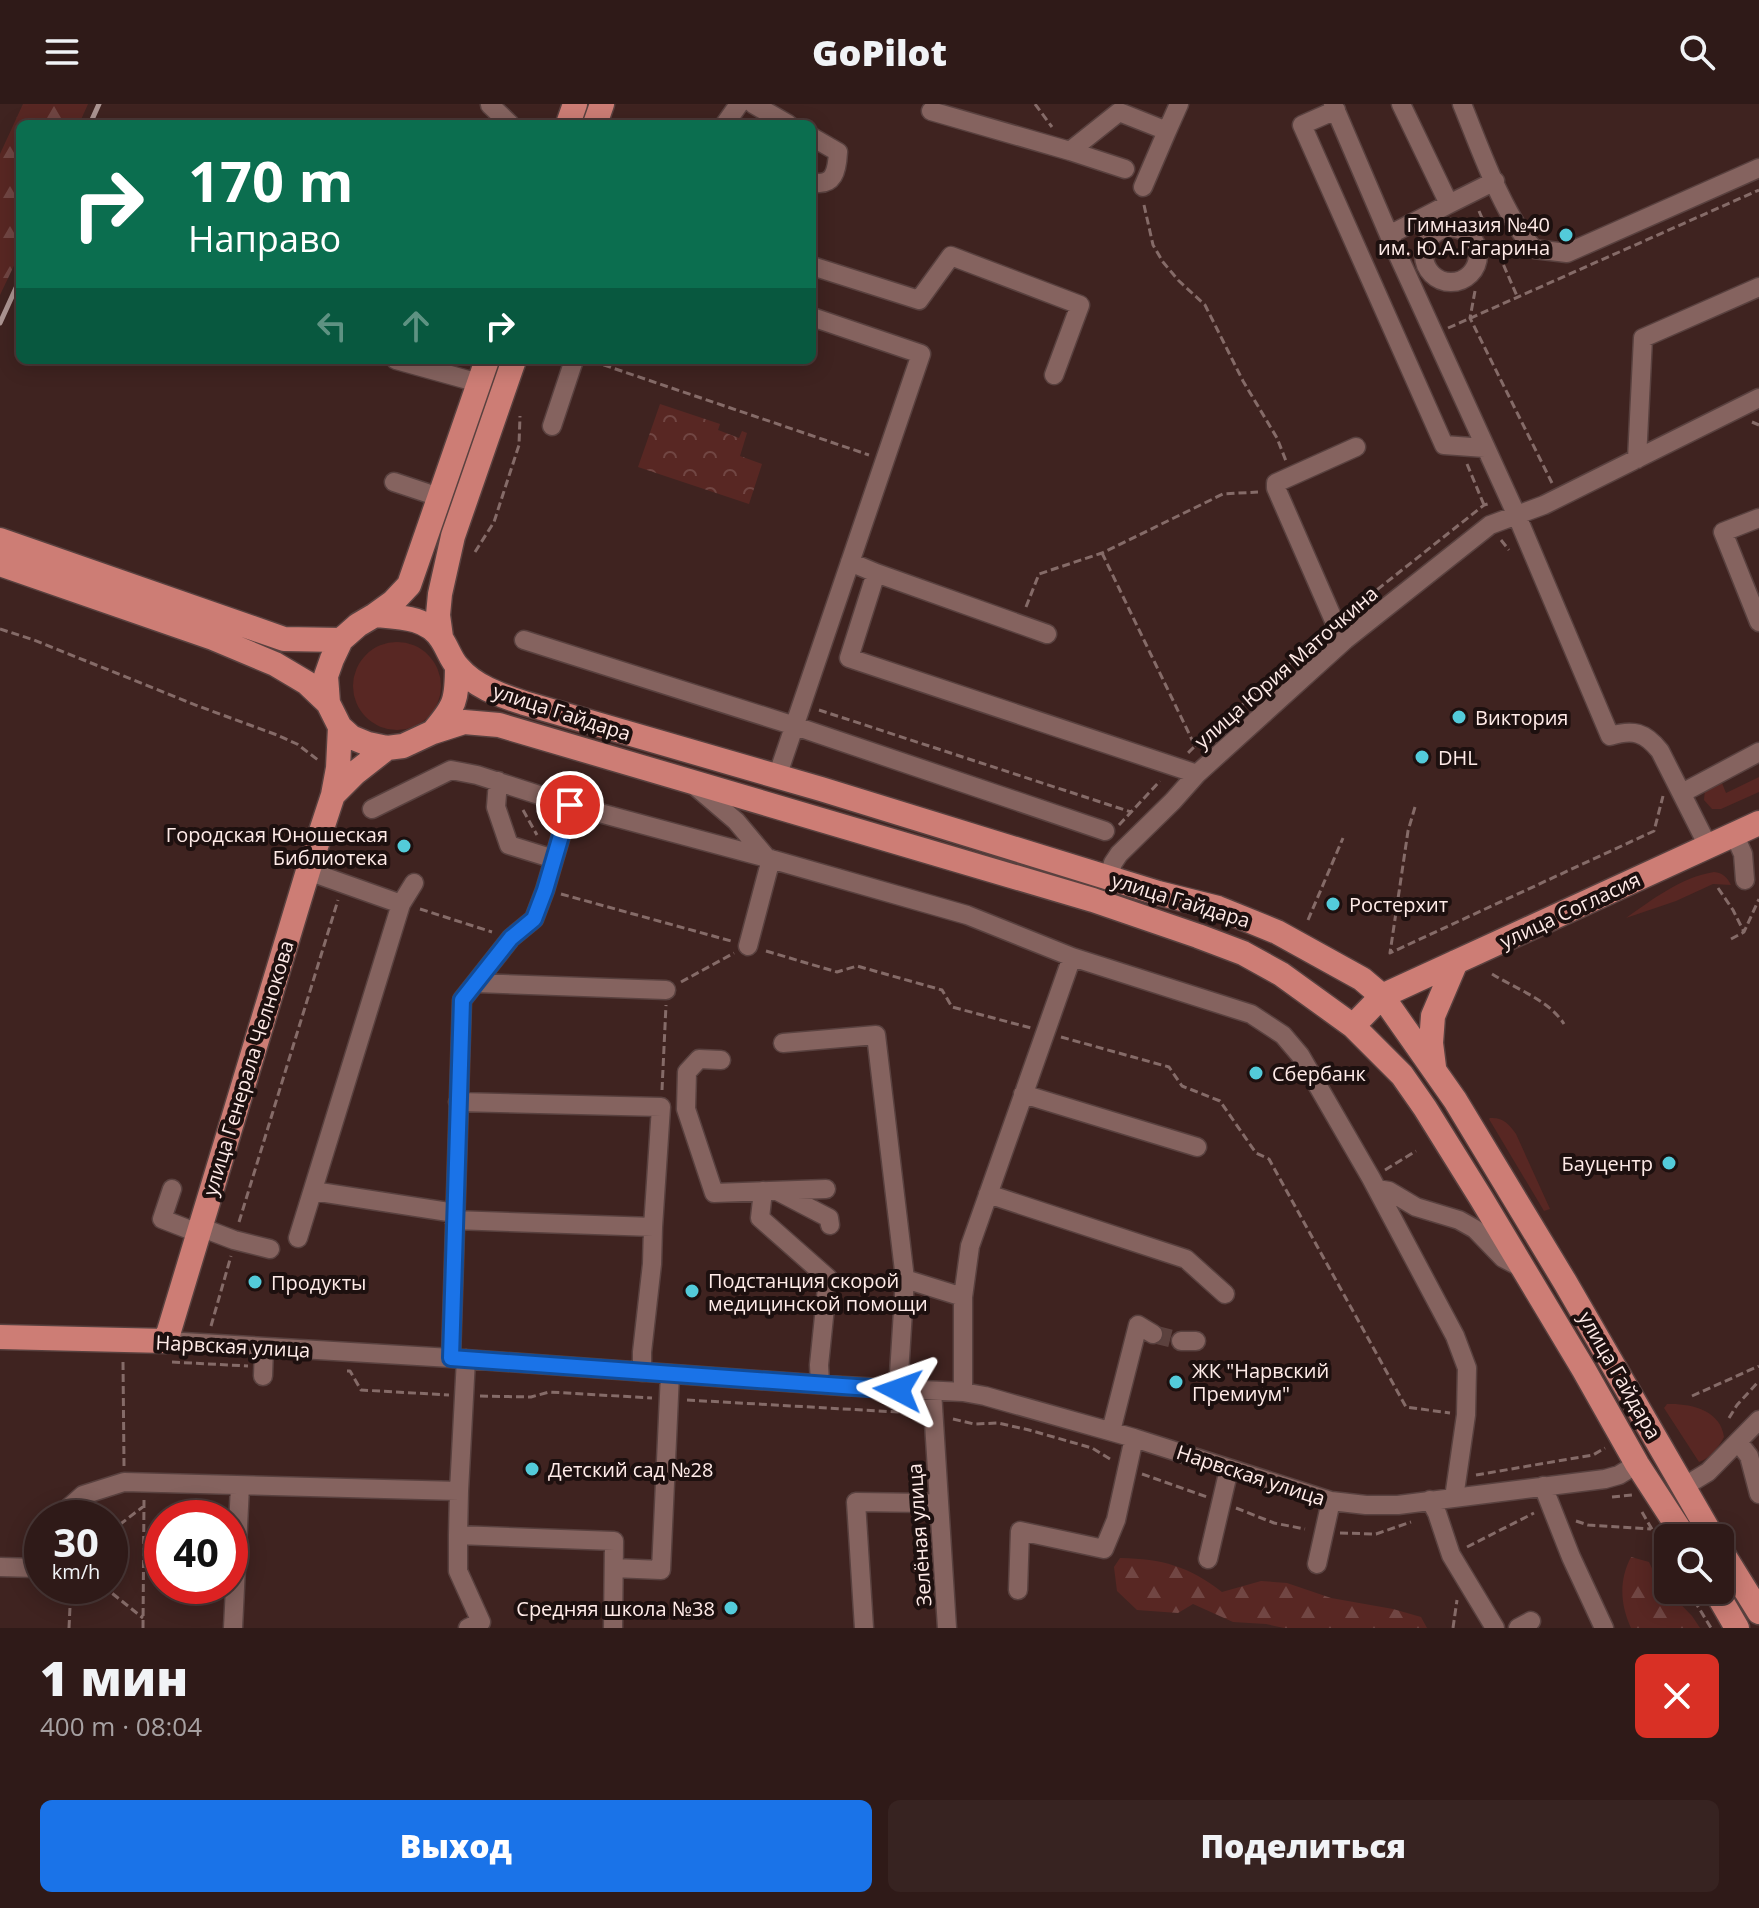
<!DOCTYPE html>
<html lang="ru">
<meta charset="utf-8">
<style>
:root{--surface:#2f1a18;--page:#372321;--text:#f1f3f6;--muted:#a7a1a2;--line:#4a3837;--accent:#1a73e8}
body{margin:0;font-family:"Open Sans",sans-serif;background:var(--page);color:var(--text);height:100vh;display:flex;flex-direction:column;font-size:30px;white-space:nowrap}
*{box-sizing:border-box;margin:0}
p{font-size:26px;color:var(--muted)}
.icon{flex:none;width:44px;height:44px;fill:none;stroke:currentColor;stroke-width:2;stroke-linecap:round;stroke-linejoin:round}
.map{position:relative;height:1524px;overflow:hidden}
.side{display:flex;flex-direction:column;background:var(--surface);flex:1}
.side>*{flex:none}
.guide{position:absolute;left:16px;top:16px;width:800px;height:244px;border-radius:12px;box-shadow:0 4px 20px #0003,0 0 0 2px var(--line);background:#0b6e4f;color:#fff;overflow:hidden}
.tools{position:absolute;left:1654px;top:1420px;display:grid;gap:16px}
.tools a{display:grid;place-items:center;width:80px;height:80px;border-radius:12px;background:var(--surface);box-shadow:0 4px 20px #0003,0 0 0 2px var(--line);font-size:40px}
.speed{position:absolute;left:24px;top:1396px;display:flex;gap:16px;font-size:40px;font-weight:700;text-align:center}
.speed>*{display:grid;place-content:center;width:104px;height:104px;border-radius:50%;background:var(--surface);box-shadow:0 4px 20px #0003,0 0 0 2px var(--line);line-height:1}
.speed small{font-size:20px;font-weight:400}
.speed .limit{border:12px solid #d22;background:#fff;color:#111}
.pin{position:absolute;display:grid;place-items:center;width:68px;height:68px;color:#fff;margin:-34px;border:4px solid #fff;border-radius:50%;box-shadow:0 2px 8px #0007}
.me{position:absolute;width:88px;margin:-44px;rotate:274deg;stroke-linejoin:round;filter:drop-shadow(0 0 6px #0008)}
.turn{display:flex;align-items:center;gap:28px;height:168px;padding:0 40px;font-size:36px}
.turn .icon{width:104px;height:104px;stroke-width:2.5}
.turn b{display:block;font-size:56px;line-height:68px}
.lanes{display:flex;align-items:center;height:76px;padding:0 40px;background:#0003;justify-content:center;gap:40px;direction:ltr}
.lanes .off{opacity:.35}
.round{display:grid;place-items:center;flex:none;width:84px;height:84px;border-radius:12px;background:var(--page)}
.overview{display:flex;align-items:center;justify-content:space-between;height:136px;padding:0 40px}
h1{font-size:48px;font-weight:800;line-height:60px}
.action{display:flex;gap:16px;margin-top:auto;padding:16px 40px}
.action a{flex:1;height:92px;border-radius:12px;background:var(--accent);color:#fff;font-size:32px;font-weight:800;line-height:92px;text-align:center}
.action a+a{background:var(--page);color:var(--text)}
header{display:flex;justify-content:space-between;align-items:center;height:104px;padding:0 40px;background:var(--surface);font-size:36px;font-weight:800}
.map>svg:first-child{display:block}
</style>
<header><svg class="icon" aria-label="menu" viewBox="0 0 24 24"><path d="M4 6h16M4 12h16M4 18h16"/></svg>GoPilot<svg class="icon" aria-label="search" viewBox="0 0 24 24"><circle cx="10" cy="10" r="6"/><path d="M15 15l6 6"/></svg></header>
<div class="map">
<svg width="1759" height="1524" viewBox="0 0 1759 1524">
<defs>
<pattern id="forest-firs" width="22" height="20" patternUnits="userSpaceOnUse" patternTransform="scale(2)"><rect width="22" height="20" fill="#582723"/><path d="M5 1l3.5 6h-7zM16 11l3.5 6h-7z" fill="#714643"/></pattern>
<pattern id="park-crowns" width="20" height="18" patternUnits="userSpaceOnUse" patternTransform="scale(2)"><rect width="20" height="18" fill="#582723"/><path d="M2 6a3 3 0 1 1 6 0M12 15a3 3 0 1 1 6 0" fill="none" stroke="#714643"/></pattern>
</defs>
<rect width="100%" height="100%" fill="#3f2320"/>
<path fill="#582723" d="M353 582a44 44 0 1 1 88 0a44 44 0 1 1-88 0Z
M1759 673V688L1721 705H1712L1704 696 1705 685 1718 678 1722 679 1726 689Z
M1714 768C1723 769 1727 773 1731 781L1713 780 1676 797 1626 814C1652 796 1681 773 1714 768Z
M1490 1014C1503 1013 1510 1021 1516 1030L1550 1105 1544 1107 1489 1015Z
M1667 1300C1690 1299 1721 1306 1724 1333 1719 1343 1709 1355 1699 1358L1664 1304Z"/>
<path fill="url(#forest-firs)" d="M23 0H88L79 20H20V149L0 191V50Z
M1631 1453 1649 1458 1658 1477 1692 1512 1700 1524H1631C1620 1500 1619 1476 1631 1453Z
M1120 1454C1163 1455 1188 1462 1222 1488L1261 1477 1287 1479 1331 1494 1393 1505 1421 1513 1427 1524H1284L1266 1520 1233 1518 1193 1500 1178 1509 1137 1506 1117 1487 1114 1463Z"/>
<path fill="url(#park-crowns)" d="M660 300 720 320 718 326 739 334 742 327 747 329 740 352 762 360 749 400 638 363Z"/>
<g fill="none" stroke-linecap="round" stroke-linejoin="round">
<path stroke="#5c413e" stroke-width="18" stroke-dasharray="18 9" stroke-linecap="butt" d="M1153 1230 1181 1237"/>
<defs>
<path id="minor" d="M753 0 788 20
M1333 0 1392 138 1517 412 1610 632C1633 625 1645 628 1660 647L1708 742
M1462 0C1480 44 1503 111 1534 145L1567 149 1759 64
M490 1 510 20
M1336 6 1302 21 1444 341 1485 344
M931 7 1070 47 1119 8 1167 27 1179 0
M725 20 739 0
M812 33 838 48C837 67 834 83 812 78
M1070 47 1125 65
M1143 83 1167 27
M1449 100 1495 77
M1424 151a27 27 0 1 1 54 0a27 27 0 1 1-54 0Z
M1389 131 1449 100 1401 0
M812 162 919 196 951 152 1080 201 1054 271
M396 256 479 279
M552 322 574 256
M1637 355 1643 234 1759 183
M394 378 439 393
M1759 414 1723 428 1759 518
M850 458 876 469 849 554 1197 670
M876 469 1047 530
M524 536 795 622 1105 727
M1345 536 1335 519 1276 384V379L1356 343
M777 673 921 250 812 213
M498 677 496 703 509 741 554 755
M695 682 736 717 767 754
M1682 689 1759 648
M372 705 451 666 477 671 570 701 767 754 967 811 1072 853 1251 910 1283 931 1300 951 1371 1074 1455 1232 1467 1264 1466 1311 1454 1394
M1734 730 1743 750 1745 776
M1109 773 1113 759 1119 750 1173 697 1197 670 1345 536 1490 421 1544 401 1759 294
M401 800 414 779
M748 842 771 755
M476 879 666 886
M783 939 876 931 905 1175 963 1193
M721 956 699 955 687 968 686 1005 714 1089 826 1085
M1023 990 1197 1043
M458 998 661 1003 653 1123
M172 1085 162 1115 198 1129
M1377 1085 1389 1087 1416 1103 1459 1116 1475 1125 1503 1154 1522 1164
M313 1087 455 1109
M763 1087 760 1114 828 1174 819 1261 820 1280
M779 1088 829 1114 830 1121
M988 1090 1186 1155 1225 1190
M454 1116 653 1123 652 1160 642 1248V1268
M200 1123 234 1136 270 1145
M298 1134 401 800 308 767
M166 1237 451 1254 842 1282 963 1288 985 1292 1134 1334 1331 1397 1366 1401H1398L1605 1375 1619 1371 1637 1360
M1181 1237H1196
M451 1254 462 896 511 834 534 815 545 786 570 701
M466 1255 459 1387 458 1431 614 1437 613 1524
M263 1272 264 1243
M898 1286 905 1175
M932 1287 947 1524
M963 1288V1193L970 1142 1072 853
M1111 1327 1138 1221 1153 1230
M1742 1343 1749 1352 1759 1390
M1543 1382 1571 1453 1604 1524
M1685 1382 1708 1368 1759 1316
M1430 1396 1437 1409 1451 1451 1495 1524
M57 1414 83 1391 124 1378 459 1387
M458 1431V1467L481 1518 468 1524
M1208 1455 1229 1365
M1317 1460 1331 1397
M0 1463 36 1464 42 1437
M614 1464 661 1466 670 1270
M1018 1486 1020 1427 1104 1445 1116 1416 1134 1334
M233 1524 240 1382
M864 1524 856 1398 927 1399
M1518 1524 1531 1517"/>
<path id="major" d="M568 20 575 0
M595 20 602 0
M0 436 284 535 341 536
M0 460 213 534 275 560 307 579 328 599 340 623 351 633 368 640 387 644 403 642 433 628 464 618 499 621 1093 796 1198 832 1243 849 1281 870 1353 922 1402 971 1425 1004 1481 1094 1584 1266 1637 1360 1685 1434
M375 511C400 513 428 513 442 536 448 545 451 556 458 563 475 583 500 591 524 599L821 685 1158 789 1218 804 1277 828 1362 875 1382 892 1455 996 1565 1178 1713 1434
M441 533 438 511 440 490 453 432 514 256
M328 599 326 572 332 555 341 536 358 521 375 511 393 498 409 481 487 256
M433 628C455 602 457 597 457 562
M333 691 355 669 387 644
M1353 922 1382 892 1759 719
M1434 963 1431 939 1433 912 1456 858
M0 1233 166 1237 308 767 333 691 338 664 340 623
M1720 1445 1759 1508
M1715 1486 1737 1524"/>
</defs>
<use href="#minor" stroke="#59413f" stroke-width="21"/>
<use href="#major" stroke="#59413f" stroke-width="27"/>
<path stroke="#856b68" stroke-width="3" stroke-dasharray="8 4" stroke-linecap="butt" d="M1035 0 1052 23
M1144 101 1153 141 1163 158 1178 176 1205 201 1243 277 1277 334 1286 357
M1479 107 1485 121
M1494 139 1517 192
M1475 187 1470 214 1552 379
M1448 224 1759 86
M592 257 869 351
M1752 318 1759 321
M1467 360 1484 401
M1501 436 1509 446
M475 448 494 418 519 341 520 312
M1102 449 1195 642 1188 649
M1026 503 1039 470 1102 449 1223 390 1258 388
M1349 508 1484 401 1491 399
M0 525 34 536 198 602 277 631 297 640 318 656
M819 606 1131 708
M1195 642 1319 534
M1415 703 1408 727 1390 849 1654 727 1663 692
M523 706 537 731
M1119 721 1160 677
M1718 784 1733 806 1744 828
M561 790 731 837
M420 805 492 828
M1308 816 1343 734
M1731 835 1744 828 1759 795
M766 847 837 868 857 862 942 886 952 903 1031 924
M1492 870C1516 885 1549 896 1564 920
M681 878 734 849
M1061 933 1169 963 1182 982 1220 997 1256 1049 1269 1055 1406 1303 1450 1309
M662 986 666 901
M1385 1066 1416 1047
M239 1118 338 796
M211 1222 231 1152
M123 1258 124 1362
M172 1258 248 1262
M347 1267H350L361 1286 449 1291
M480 1292 531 1293 549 1288 652 1294
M1692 1292 1759 1262
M687 1296 915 1309
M1729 1314 1737 1301 1759 1277
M953 1315 974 1320 998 1319 1029 1326 1092 1344 1110 1355
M1142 1370 1207 1393
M1476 1371 1593 1351 1605 1344
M1612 1393 1632 1391
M1236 1404 1274 1419 1305 1425
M1642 1408 1668 1453
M1576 1417 1588 1421 1651 1425
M110 1428 144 1402
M1340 1429 1376 1430 1411 1418
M1467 1443 1534 1409
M103 1482 143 1514
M1688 1486 1711 1524
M69 1524 71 1482
M143 1524 144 1396
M1453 1524 1457 1496"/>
<use href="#minor" stroke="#85635f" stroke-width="18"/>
<use href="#major" stroke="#cd7d75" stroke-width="24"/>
<path stroke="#ac9592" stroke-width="5" d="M90 20 99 0
M0 219 20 175"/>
</g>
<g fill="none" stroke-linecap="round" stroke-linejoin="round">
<defs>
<path id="route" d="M570 701 545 786 534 815 511 834 462 896 451 1254 898 1286"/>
</defs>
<use href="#route" stroke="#114b97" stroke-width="20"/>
<use href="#route" stroke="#1a73e8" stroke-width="14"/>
</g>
<g fill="#53cbda" stroke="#1d100f" stroke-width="3">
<circle cx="1566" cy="131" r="8"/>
<circle cx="1459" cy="613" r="8"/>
<circle cx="1422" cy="653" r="8"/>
<circle cx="404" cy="742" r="8"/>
<circle cx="1333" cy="800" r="8"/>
<circle cx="1256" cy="969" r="8"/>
<circle cx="1669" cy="1059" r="8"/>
<circle cx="255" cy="1178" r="8"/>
<circle cx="692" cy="1187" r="8"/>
<circle cx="1176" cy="1278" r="8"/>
<circle cx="532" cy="1365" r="8"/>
<circle cx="731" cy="1504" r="8"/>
</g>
<g text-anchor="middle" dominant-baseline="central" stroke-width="8" stroke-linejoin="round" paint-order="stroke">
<g font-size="20" fill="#ffebe8" stroke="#1d100f" text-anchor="start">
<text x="1550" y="120" text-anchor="end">Гимназия №40<tspan x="1550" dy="23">им. Ю.А.Гагарина</tspan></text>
<text x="1475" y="613">Виктория</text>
<text x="1438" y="653">DHL</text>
<text x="388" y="730" text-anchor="end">Городская Юношеская<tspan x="388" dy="23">Библиотека</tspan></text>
<text x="1349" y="800">Ростерхит</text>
<text x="1272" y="969">Сбербанк</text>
<text x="1653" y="1059" text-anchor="end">Бауцентр</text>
<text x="708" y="1176">Подстанция скорой<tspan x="708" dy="23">медицинской помощи</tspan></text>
<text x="271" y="1178">Продукты</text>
<text x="1192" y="1266">ЖК "Нарвский<tspan x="1192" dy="23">Премиум"</tspan></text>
<text x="548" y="1365">Детский сад №28</text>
<text x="715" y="1504" text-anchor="end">Средняя школа №38</text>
</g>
<g font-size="20" fill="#ffebe8" stroke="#1d100f">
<text transform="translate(1286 563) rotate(-41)">улица Юрия Маточкина</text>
<text transform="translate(562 608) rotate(18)">улица Гайдара</text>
<text transform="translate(1181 796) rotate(17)">улица Гайдара</text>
<text transform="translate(1570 806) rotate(-25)">улица Согласия</text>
<text transform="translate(248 964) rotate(-73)">улица Генерала Челнокова</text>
<text transform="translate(233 1242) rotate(3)">Нарвская улица</text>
<text transform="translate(1620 1271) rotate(60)">улица Гайдара</text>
<text transform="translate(1251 1371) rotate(18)">Нарвская улица</text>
<text transform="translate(919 1431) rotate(-94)">Зелёная улица</text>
</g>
</g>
</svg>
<div class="tools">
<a><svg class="icon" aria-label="search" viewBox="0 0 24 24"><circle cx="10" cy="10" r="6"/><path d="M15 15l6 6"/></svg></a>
</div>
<div class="speed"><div>30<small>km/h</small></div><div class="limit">40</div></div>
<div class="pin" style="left:570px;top:701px;background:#d93025"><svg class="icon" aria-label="arrive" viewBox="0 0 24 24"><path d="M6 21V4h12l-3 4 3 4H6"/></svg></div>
<svg class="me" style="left:898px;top:1286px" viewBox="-20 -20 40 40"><path d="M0-17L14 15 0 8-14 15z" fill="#1a73e8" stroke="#fff" stroke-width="4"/></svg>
<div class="guide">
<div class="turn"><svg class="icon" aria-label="right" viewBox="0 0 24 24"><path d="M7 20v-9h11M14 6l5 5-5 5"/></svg><div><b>170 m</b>Направо</div></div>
<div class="lanes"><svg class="icon off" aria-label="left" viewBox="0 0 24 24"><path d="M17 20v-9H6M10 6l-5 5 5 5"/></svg><svg class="icon off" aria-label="ahead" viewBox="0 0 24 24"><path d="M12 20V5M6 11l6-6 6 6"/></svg><svg class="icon" aria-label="right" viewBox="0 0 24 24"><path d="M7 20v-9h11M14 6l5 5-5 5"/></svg></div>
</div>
</div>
<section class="side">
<div class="overview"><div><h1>1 мин</h1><p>400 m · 08:04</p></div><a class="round" style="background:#d93025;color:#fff"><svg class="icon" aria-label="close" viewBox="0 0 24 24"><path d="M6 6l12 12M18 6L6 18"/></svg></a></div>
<div class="action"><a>Выход</a><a>Поделиться</a></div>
</section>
